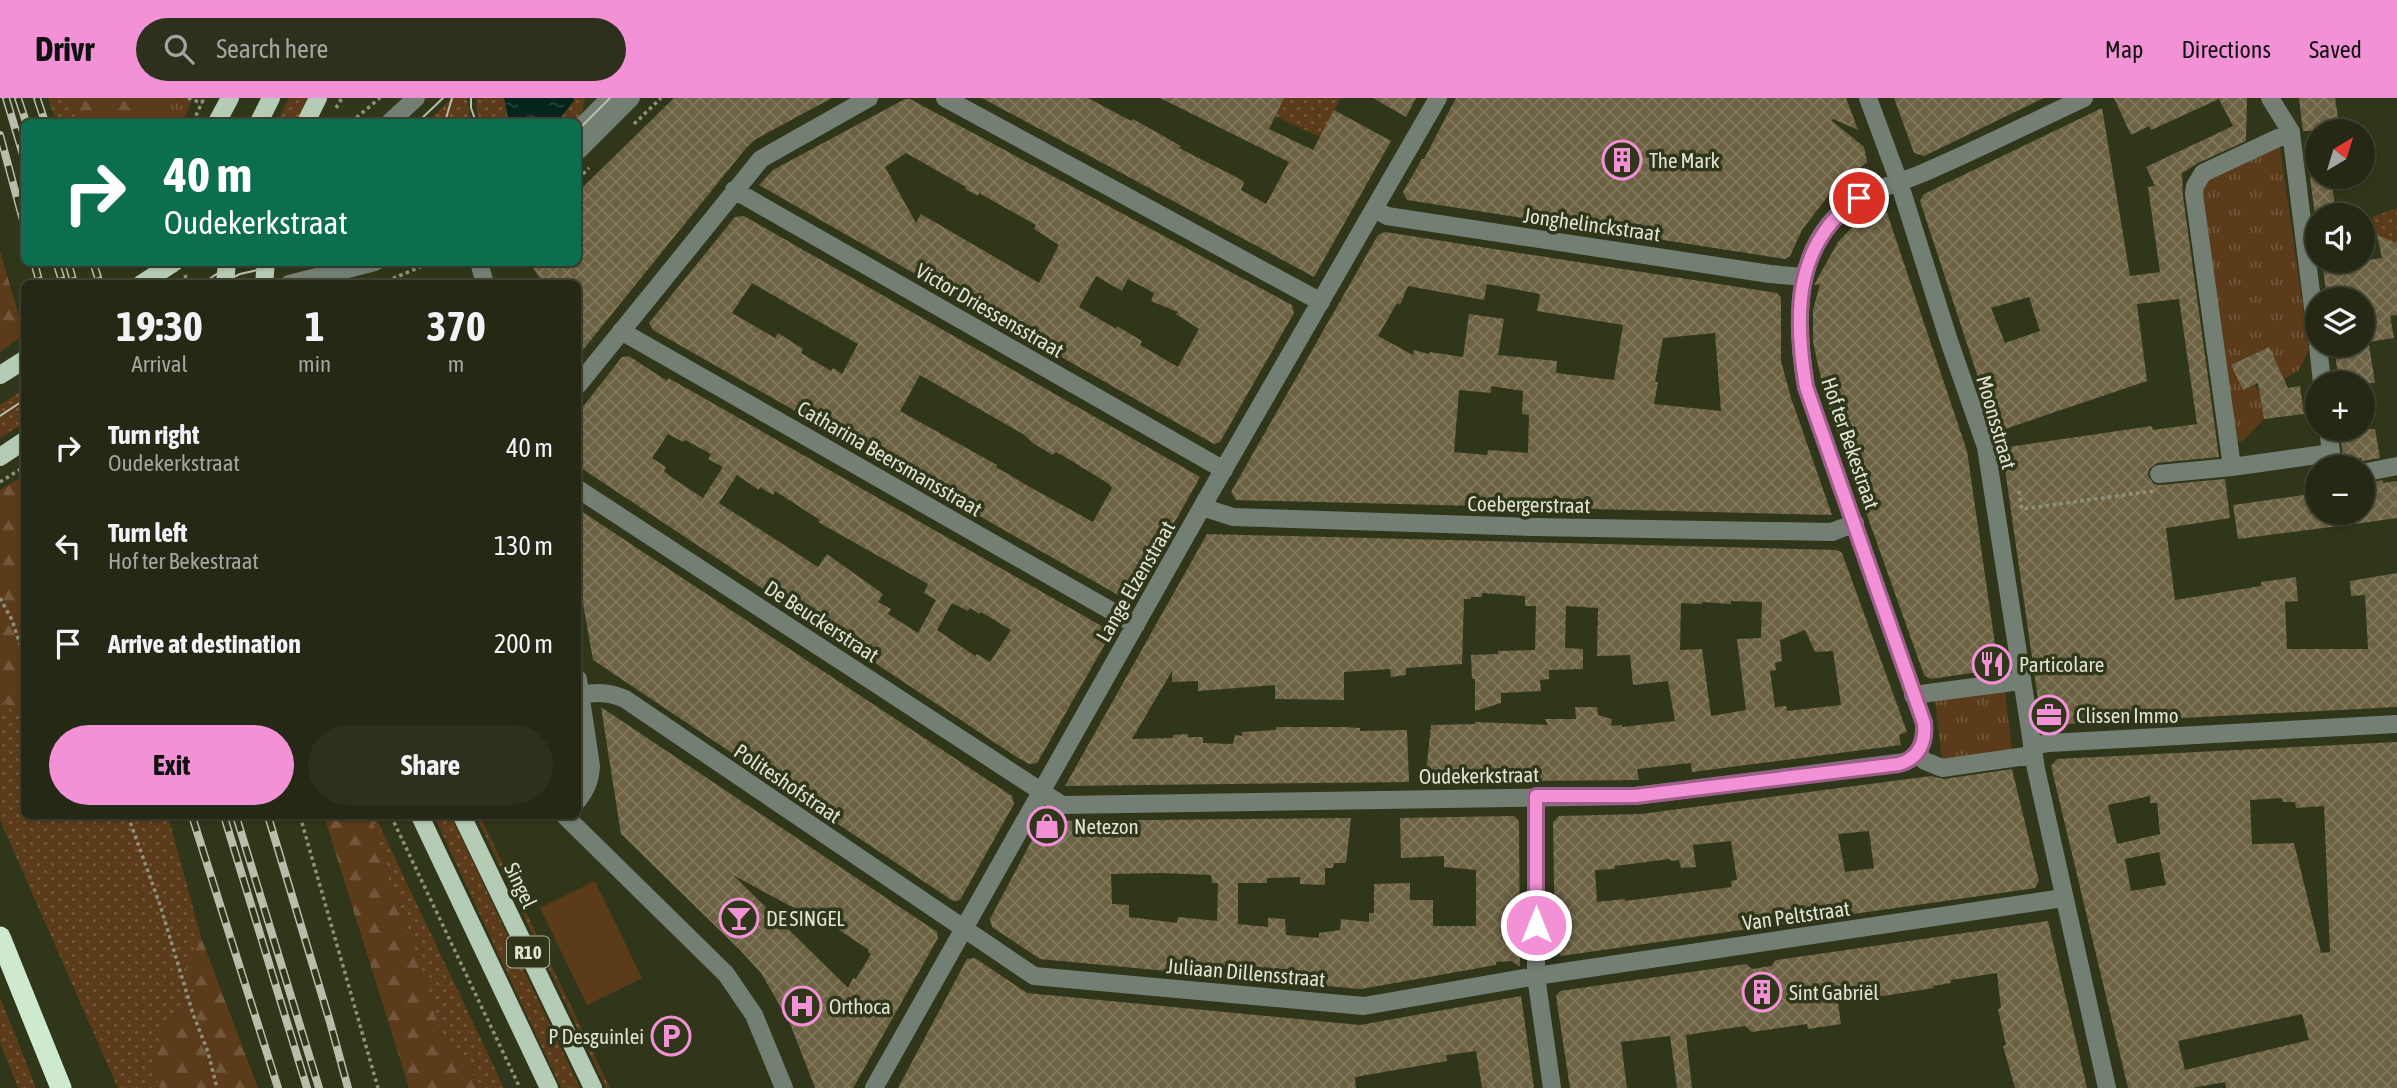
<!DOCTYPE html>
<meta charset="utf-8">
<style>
:root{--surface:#242814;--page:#2c301d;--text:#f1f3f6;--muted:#a3a6a0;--line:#414434;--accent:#f391d6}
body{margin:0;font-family:"Asap Condensed",sans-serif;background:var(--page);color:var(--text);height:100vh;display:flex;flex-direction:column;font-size:26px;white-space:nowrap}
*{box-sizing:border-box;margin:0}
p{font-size:23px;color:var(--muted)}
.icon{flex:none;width:38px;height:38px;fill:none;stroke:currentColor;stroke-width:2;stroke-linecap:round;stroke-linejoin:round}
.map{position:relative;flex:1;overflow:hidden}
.drawer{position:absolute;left:21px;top:182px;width:560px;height:539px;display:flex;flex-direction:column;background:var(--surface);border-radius:10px;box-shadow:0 2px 5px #0004,0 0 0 2px var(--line)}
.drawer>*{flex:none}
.banner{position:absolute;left:21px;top:21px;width:560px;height:147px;border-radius:10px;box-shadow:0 2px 5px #0004,0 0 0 2px var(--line);background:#0b6e4f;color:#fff;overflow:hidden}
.needle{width:46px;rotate:38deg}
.controls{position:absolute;left:2305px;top:21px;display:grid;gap:14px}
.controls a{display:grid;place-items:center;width:70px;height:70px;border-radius:50%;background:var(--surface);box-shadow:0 2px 5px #0004,0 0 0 2px var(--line);font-size:35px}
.pin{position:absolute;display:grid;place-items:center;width:60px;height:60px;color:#fff;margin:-30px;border:4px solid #fff;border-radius:50%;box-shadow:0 2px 7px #0007}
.me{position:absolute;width:77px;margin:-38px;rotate:0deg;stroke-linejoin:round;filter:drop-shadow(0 0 5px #0008)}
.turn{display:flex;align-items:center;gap:24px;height:147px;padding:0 28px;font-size:32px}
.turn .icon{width:91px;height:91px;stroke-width:2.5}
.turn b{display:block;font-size:49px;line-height:60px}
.eta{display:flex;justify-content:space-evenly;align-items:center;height:119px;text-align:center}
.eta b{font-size:42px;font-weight:700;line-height:49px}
.primary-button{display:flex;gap:14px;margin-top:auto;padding:14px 28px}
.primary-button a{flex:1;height:80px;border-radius:42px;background:var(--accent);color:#111;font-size:28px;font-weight:700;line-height:80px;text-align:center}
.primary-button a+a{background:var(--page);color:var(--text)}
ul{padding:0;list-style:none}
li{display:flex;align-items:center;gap:21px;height:98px;padding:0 28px}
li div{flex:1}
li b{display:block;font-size:26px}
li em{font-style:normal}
header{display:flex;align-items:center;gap:42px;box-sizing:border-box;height:98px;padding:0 35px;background:var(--accent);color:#111}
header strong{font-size:33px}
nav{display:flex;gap:38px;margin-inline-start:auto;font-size:24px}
.search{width:490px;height:63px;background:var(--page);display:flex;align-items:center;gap:18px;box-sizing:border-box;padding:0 24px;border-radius:38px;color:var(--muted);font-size:26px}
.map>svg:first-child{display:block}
</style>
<header>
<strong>Drivr</strong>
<div class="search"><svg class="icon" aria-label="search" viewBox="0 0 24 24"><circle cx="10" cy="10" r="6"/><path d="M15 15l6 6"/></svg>Search here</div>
<nav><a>Map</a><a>Directions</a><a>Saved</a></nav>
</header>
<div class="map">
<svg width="2397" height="990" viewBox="0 0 2397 990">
<defs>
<pattern id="grass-dots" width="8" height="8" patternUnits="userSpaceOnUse" patternTransform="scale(1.75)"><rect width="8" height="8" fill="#5c3b1b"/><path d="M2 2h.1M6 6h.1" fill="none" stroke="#73573b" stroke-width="1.8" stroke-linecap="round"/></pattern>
<pattern id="forest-firs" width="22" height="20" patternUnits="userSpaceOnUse" patternTransform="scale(1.75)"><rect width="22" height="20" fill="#5c3b1b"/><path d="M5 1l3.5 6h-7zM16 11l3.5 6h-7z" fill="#73573b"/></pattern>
<pattern id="park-tufts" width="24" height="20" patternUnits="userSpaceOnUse" patternTransform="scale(1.75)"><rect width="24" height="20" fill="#5c3b1b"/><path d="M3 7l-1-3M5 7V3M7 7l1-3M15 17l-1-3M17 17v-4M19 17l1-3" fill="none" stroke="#73573b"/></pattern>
<pattern id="water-ripples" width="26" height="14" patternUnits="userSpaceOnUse" patternTransform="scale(1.75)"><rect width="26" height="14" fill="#04241c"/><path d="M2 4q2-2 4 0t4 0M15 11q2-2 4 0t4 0" fill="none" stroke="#28443c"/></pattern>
<pattern id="building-cross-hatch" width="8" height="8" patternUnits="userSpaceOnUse" patternTransform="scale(1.75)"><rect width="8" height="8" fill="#6c6143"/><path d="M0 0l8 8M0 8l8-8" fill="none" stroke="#81785d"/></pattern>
</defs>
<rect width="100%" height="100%" fill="#30361a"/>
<path fill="url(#grass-dots)" d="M48 0H69L78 24H56Z
M289 0H307L296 24H277Z
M452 0H467L471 24H427Z
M476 0H585L582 15 574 24H481L477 14Z
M1276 0H1341L1320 39 1275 18Z
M2397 110V145L2377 137 2372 119Z
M24 291V325L0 340V307Z
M0 599 17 618 24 613V718H168L201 839 187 869 195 898 184 911 164 926 158 987 160 990H118L0 722Z
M371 718H375L504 990H476L472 972 442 939Z
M434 718H451L580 990H561Z
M476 718H480L610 990H606Z
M0 899 36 990H18L0 944Z"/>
<path fill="url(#forest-firs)" d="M69 0H151L161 24H78Z
M0 153 24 236 0 254Z
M24 377V613L17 618 0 599V392Z
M324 718H371L442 939 472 972 476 990H409Z
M201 839 258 990H160L158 987 152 961 164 926 184 911 195 898 186 869Z"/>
<path fill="url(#park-tufts)" d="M151 0H193L182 24H161Z
M2272 47 2280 49 2309 251 2299 272 2284 281 2268 249 2232 267 2243 292 2255 287 2260 295 2264 321 2244 342 2229 347 2194 96 2216 75Z
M2005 594 2012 652 1942 661 1935 603Z"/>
<path fill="#5c3b1b" d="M595 783 642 880 587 907 540 810Z"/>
<path fill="url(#water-ripples)" d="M504 0H573L574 3 557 24H509Z"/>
<path fill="url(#building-cross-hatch)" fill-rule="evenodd" d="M674 0H832L756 41 746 50 578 258V186H544L529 164H578V94Z
M982 0H1088L1131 23 1133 21 1181 48 1179 50 1242 82 1244 85 1241 92 1266 106 1289 64 1160 0H1284L1269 31 1313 52 1334 12 1391 43 1314 179Z
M1373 0H1416L1406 19Z
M1456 0H1846L1858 32 1833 21 1832 23 1864 49 1867 64 1831 94 1802 132 1790 158 1785 161 1407 102 1403 94 1422 61H1424Z
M1894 0H2044L1924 58 1914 55Z
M2114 0H2247L2246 43 2198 65 2182 75 2183 98 2219 359 2157 365 2149 371 2148 378 2154 386 2160 387 2225 381 2230 420 2166 430 2175 502 2261 488V484L2296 479 2298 503 2285 504 2287 551H2368L2365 497 2351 498 2350 483 2397 475V609L2047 627 2041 622 2002 350 2152 328 2153 332 2197 326 2179 201 2137 206 2147 283 1996 334 1920 103 1924 96 2102 10 2130 178 2160 174 2148 89 2155 88 2146 69 2233 28 2219 1 2151 32 2149 28 2131 37ZM2029 199 2040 233 2005 245 1991 210Z
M2299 0H2335L2340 33H2303Z
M905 1H910L1292 207 1294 215 1220 344 1214 346 759 87 773 72ZM906 55 966 89 965 91 978 98 979 95 1036 127 1034 131 1059 147 1039 185 921 116 916 125 885 69ZM1096 178 1122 193 1128 181 1154 195 1151 203 1178 214 1176 216 1199 231 1178 269 1140 247 1142 243 1117 228 1116 231 1079 209Z
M2310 79H2331L2336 117H2315Z
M1884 106 1967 353 1998 567 1993 572 1930 581 1924 577 1825 299 1813 244V212L1820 186 1814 187 1815 185 1838 144 1858 123Z
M744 118 1200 379 1132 500 1125 501 653 232 649 225 735 119ZM752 185 858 246 842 276 833 270 831 273 801 255 803 251 778 235 775 240 732 215ZM920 277 1023 336 1034 346 1053 357 1055 354 1062 357 1109 386 1112 390 1093 424 1028 388 996 369 997 367 900 313Z
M1385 134 1777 195 1781 200V263L1791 300 1832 417 1236 402 1231 394 1378 137ZM1487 186 1540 196 1537 213 1623 227 1614 282 1556 275 1557 263 1498 257 1504 221 1469 216 1463 259 1430 254 1429 256 1414 252 1413 257 1378 238 1397 205 1400 207 1408 188 1484 202ZM1715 235 1721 313 1654 306 1658 284H1655L1663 240ZM1491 288 1523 293 1522 316 1529 317 1528 355 1488 352 1487 357 1454 354 1459 292 1491 295Z
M2377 137 2397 145V217L2390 218 2394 240 2362 245V201H2327L2322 163H2362L2382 160Z
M2334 247H2369L2375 285H2339Z
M2269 249 2288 290 2300 288 2304 316 2264 321 2258 285 2243 292 2231 267Z
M629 258 667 283 668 280 695 295 1112 534 1037 665 1029 666 1015 658 578 368V315L622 259ZM668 336 683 344 685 342 711 356 708 361 723 369 703 400 671 379 664 373 666 369 652 360ZM737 377 759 392 760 389 773 397 775 393 820 422 818 424 928 486 924 495 936 502 918 535 888 516 891 511 878 504 883 496 827 456 818 469 719 405ZM952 505 968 513 970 510 980 516 981 514 1011 532 990 564 977 556 975 558 937 532Z
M2339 331H2375L2380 360 2362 363V360L2344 363Z
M2383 382V385L2397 383V420L2362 425V386Z
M2317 395V415H2361L2362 425 2238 441 2233 407Z
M578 411 1012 698 1014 706 960 802 953 803 593 562 578 477Z
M1207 436 1837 452 1842 455 1907 634 1899 637 1901 647 1692 674 1691 665 1637 671 1639 682 1425 684 1431 627 1475 626V624L1548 627 1545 621H1576L1575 609H1597L1598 617 1612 621 1611 628 1622 627V629L1675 623 1668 583 1633 587 1630 557 1597 558 1598 510 1566 508 1565 550 1583 551V571L1549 572V581L1540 582 1541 593 1501 595V605L1475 613V581H1472L1471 557 1498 556V553L1535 552 1536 508H1525V498L1482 495V499H1471V501H1464L1462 566 1406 570V577L1391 579 1390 571 1344 574V602L1275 601V587L1198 593V583L1172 584V573L1132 641 1173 640V637L1188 636V639H1203V645L1233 646 1235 637 1242 638V634L1276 632V629H1345L1360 630V633L1407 632 1409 684 1065 688ZM1731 503 1762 504 1761 540 1737 541 1746 612 1711 618 1702 551 1680 552 1681 505 1702 506V504L1731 506ZM1805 532 1815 554 1833 553 1841 607 1787 613 1786 608 1775 609 1770 573 1776 572 1775 565 1782 563 1780 542Z
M601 609 937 834 938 840 853 990H815L789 923 761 875 739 851 621 736ZM733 777 820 824 823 821 869 852 868 854 871 856 856 881 853 880 848 890Z
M2397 644V990H2226L2225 984 2192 990H2128L2051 668 2057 661ZM2150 698V705H2157L2160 736 2117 746 2108 707ZM2282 700 2283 704H2295L2296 710 2324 708 2330 854 2321 855 2294 745 2252 746 2250 702ZM2159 754 2166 787 2131 793 2125 761ZM2302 916 2309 942 2185 972 2178 943Z
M2012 671 2039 783 2035 790 1561 858 1555 853 1553 724 1559 718 1641 716 1931 678 1944 681ZM1869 733 1874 770 1845 774 1838 736ZM1731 743 1737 782 1731 783 1732 789 1625 803V801L1597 804 1595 772 1615 771V768L1670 761 1671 763 1679 762 1681 770 1696 769 1693 747Z
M1514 718 1519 723 1520 869 1512 863 1496 864V867L1361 891 1292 885 1040 861 992 829 990 821 1032 742 1043 726 1048 723 1351 720 1346 765H1334L1333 770H1325V787L1300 786V779L1267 780V785H1238V826L1268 829V820L1285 821 1286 837 1319 840V835L1340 832 1341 821 1369 824V815H1374V786L1410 785V802H1433V828H1476V772L1444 769V758L1401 760 1400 720ZM1161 775 1211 777 1212 785H1218L1217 823 1178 819 1177 825 1129 819V807L1112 806 1111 776Z
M2048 823 2087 990H2015L2003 948 2006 947 1998 911 2001 910 1997 875 1951 882V885L1933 888 1934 890 1838 905 1841 926 1808 931 1807 926 1752 934 1745 928 1686 937 1692 990H1677L1670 938 1621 944 1627 990H1570L1556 898 1560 893 1746 866 1752 871 1771 868 1776 862Z
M975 860 1027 895 1360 927 1521 898 1534 990H1482L1476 953 1446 957 1447 963 1355 979 1356 990H898L967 861Z"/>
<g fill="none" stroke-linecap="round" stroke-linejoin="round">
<path stroke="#8d927c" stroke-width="3.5" stroke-dasharray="3.5 3.5" stroke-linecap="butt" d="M188 0 202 5
M336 10 342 0
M193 24 204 0
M351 24 380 0
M634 26 661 0
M578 81 589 70
M185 177 187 186
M380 186 432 164
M0 384 24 369
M2019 393 2022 411 2153 393
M0 500 12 522 24 558
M128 718 161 810 193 916 208 954 217 990
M300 718 378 990
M391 718 520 990"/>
<path stroke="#747f74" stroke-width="18" d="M945 0 1321 204
M1868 0 1899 84 1949 243 1986 349 2036 671 2107 990
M2270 0 2291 34 2317 242
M390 24 416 0
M578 32 610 0
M578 53 631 0
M734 92 1224 372
M1375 111 1387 118 1770 176 1804 179
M479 164 485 186
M289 186 375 164
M621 233 1136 527
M2318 247 2322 285
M578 287 761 61 869 0
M2328 331 2333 369
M2232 369 2194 96 2195 88 2203 75 2291 34
M2362 375 2397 368
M2159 376 2232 369 2331 355
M578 391 1062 707 1635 698 1905 664C1921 657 1925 642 1924 625L1806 289C1795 223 1792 140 1859 101 1879 89 1902 84 1923 75 1977 52 2030 25 2084 0
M1202 409 1233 419 1534 429 1832 434 1855 425
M578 581 591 668C590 682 587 690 578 702
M580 597C597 594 609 594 625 601L1034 878 1364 908 1536 878 2063 800
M1913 597 2021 583
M2032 648 2049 645 2397 626
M1917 656 1925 663 1942 670 2033 657
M1536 698V878L1552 990
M565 718 726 876 754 917 784 990
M874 990 1202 409 1438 0"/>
<path stroke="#b4cbb5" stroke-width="18" d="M217 24 230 0
M259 24 271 0
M306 24 318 0
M141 186 175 164
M225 186 227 164
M264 186 266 164
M0 277 24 262
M0 359 24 343
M420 718 549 990
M462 718 593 990"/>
<path stroke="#cde9ce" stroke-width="21" d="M0 839 61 990"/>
<path stroke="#b9beaa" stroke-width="2" d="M471 0V10L476 24
M418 24 443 0
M445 24 452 0
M578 32 610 0
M202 186 234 164
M220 186 240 176 293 164
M0 318 24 302"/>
<defs>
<path id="rail" d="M6 0 24 60
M18 0 26 24
M37 0 45 24
M0 37 24 126
M34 164 40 186
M56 164 63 186
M68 164 74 186
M93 164 100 186
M192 718 278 990
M224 718 307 990
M236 718 319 990
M268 718 330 924 348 990"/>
</defs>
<use href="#rail" stroke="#b9beaa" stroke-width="8"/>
<use href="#rail" stroke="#30361a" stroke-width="5" stroke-dasharray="16" stroke-linecap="butt"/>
</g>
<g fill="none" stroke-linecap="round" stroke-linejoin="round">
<defs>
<path id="route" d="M1536 827V698H1635L1899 666C1919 660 1926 645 1924 625L1806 289C1794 218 1793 145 1859 100"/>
</defs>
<use href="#route" stroke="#9e5e8b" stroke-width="18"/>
<use href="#route" stroke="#f391d6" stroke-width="12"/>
</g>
<defs>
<symbol id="building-ring" viewBox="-11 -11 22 22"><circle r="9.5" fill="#30361a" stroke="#f391d6" stroke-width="1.5"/><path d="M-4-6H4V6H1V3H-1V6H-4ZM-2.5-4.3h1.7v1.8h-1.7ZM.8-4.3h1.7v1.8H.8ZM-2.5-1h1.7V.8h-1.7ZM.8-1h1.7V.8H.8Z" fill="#f391d6"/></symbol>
<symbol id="restaurant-ring" viewBox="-11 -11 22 22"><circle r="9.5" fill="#30361a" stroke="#f391d6" stroke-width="1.5"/><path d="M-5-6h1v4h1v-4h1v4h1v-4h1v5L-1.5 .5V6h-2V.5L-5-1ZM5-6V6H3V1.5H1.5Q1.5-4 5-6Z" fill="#f391d6"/></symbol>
<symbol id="office-ring" viewBox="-11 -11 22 22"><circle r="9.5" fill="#30361a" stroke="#f391d6" stroke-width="1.5"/><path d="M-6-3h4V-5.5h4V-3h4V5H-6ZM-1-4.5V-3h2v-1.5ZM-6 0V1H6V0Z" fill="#f391d6"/></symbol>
<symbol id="shop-ring" viewBox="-11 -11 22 22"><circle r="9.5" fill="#30361a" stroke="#f391d6" stroke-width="1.5"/><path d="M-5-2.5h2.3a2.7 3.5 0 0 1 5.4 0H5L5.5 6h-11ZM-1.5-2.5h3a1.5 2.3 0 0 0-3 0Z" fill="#f391d6"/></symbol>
<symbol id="bar-ring" viewBox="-11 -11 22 22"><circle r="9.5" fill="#30361a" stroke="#f391d6" stroke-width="1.5"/><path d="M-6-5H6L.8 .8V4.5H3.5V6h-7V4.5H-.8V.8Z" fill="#f391d6"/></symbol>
<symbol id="hospital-ring" viewBox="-11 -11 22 22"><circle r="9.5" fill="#30361a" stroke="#f391d6" stroke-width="1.5"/><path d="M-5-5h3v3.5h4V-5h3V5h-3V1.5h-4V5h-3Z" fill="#f391d6"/></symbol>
<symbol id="parking-ring" viewBox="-11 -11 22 22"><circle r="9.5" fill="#30361a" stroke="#f391d6" stroke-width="1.5"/><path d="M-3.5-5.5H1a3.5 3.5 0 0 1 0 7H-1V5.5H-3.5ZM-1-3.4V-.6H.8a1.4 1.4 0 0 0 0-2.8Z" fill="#f391d6"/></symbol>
</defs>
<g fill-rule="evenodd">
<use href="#building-ring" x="1600" y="40" width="44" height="44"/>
<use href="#restaurant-ring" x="1970" y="544" width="44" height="44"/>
<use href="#office-ring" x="2027" y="595" width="44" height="44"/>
<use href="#shop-ring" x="1025" y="706" width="44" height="44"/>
<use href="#bar-ring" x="717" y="798" width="44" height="44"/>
<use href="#building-ring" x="1740" y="872" width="44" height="44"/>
<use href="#hospital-ring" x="780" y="886" width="44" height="44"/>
<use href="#parking-ring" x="649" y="916" width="44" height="44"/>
</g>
<g text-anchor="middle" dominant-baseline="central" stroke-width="7" stroke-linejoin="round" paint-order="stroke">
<rect fill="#30361a" stroke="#abb09c" stroke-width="2" x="507" y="838.5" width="42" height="31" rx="5"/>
<g font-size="19" font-weight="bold" fill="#e0e4d3">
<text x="528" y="854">R10</text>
</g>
<g font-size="21" fill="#e0e4d3" stroke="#30361a" text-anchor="start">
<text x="1649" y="62">The Mark</text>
<text x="2019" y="566">Particolare</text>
<text x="2076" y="617">Clissen Immo</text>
<text x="1074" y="728">Netezon</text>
<text x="766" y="820">DE SINGEL</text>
<text x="1789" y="894">Sint Gabriël</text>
<text x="829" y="908">Orthoca</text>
<text x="644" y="938" text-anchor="end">P Desguinlei</text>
</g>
<g font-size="21" fill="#e0e4d3" stroke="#30361a">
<text transform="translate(1592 126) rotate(8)">Jonghelinckstraat</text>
<text transform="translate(990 212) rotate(30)">Victor Driessensstraat</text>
<text transform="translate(1997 324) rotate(74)">Moonsstraat</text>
<text transform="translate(1851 345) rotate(71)">Hof ter Bekestraat</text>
<text transform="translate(890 360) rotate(30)">Catharina Beersmansstraat</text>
<text transform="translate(1529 406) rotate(1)">Coebergerstraat</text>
<text transform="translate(1135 483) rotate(-60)">Lange Elzenstraat</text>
<text transform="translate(822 523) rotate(33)">De Beuckerstraat</text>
<text transform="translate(1479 677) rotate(-1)">Oudekerkstraat</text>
<text transform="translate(788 685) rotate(34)">Politeshofstraat</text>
<text transform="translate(521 787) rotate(64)">Singel</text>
<text transform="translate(1796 817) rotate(-8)">Van Peltstraat</text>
<text transform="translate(1246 874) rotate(5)">Juliaan Dillensstraat</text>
</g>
</g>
</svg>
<div class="controls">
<a><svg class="needle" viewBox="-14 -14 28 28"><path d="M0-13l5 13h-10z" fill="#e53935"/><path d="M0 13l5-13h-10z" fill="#a3a6a0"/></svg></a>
<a><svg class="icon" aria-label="sound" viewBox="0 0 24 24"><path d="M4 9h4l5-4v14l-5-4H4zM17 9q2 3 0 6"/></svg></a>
<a><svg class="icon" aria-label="layers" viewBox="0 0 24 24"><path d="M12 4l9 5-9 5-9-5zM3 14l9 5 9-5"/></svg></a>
<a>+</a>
<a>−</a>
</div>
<div class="pin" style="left:1859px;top:100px;background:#d93025"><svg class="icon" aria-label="arrive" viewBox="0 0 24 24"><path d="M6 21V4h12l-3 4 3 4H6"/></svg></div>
<svg class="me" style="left:1536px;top:827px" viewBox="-20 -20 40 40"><circle r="17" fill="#f391d6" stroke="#fff" stroke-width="3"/><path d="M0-11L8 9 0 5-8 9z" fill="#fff"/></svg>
<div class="banner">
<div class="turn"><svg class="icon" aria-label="right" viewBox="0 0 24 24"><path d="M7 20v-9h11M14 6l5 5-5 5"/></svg><div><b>40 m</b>Oudekerkstraat</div></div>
</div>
<section class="drawer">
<div class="eta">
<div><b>19:30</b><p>Arrival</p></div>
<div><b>1</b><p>min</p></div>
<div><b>370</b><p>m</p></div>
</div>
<ul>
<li><svg class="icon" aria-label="right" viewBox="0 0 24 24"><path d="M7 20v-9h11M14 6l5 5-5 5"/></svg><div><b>Turn right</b><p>Oudekerkstraat</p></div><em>40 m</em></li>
<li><svg class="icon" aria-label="left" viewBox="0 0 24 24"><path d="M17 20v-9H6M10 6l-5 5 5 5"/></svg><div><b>Turn left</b><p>Hof ter Bekestraat</p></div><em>130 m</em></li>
<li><svg class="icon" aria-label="arrive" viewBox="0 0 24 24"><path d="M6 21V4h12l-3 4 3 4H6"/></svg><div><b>Arrive at destination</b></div><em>200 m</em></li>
</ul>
<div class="primary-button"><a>Exit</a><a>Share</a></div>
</section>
</div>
